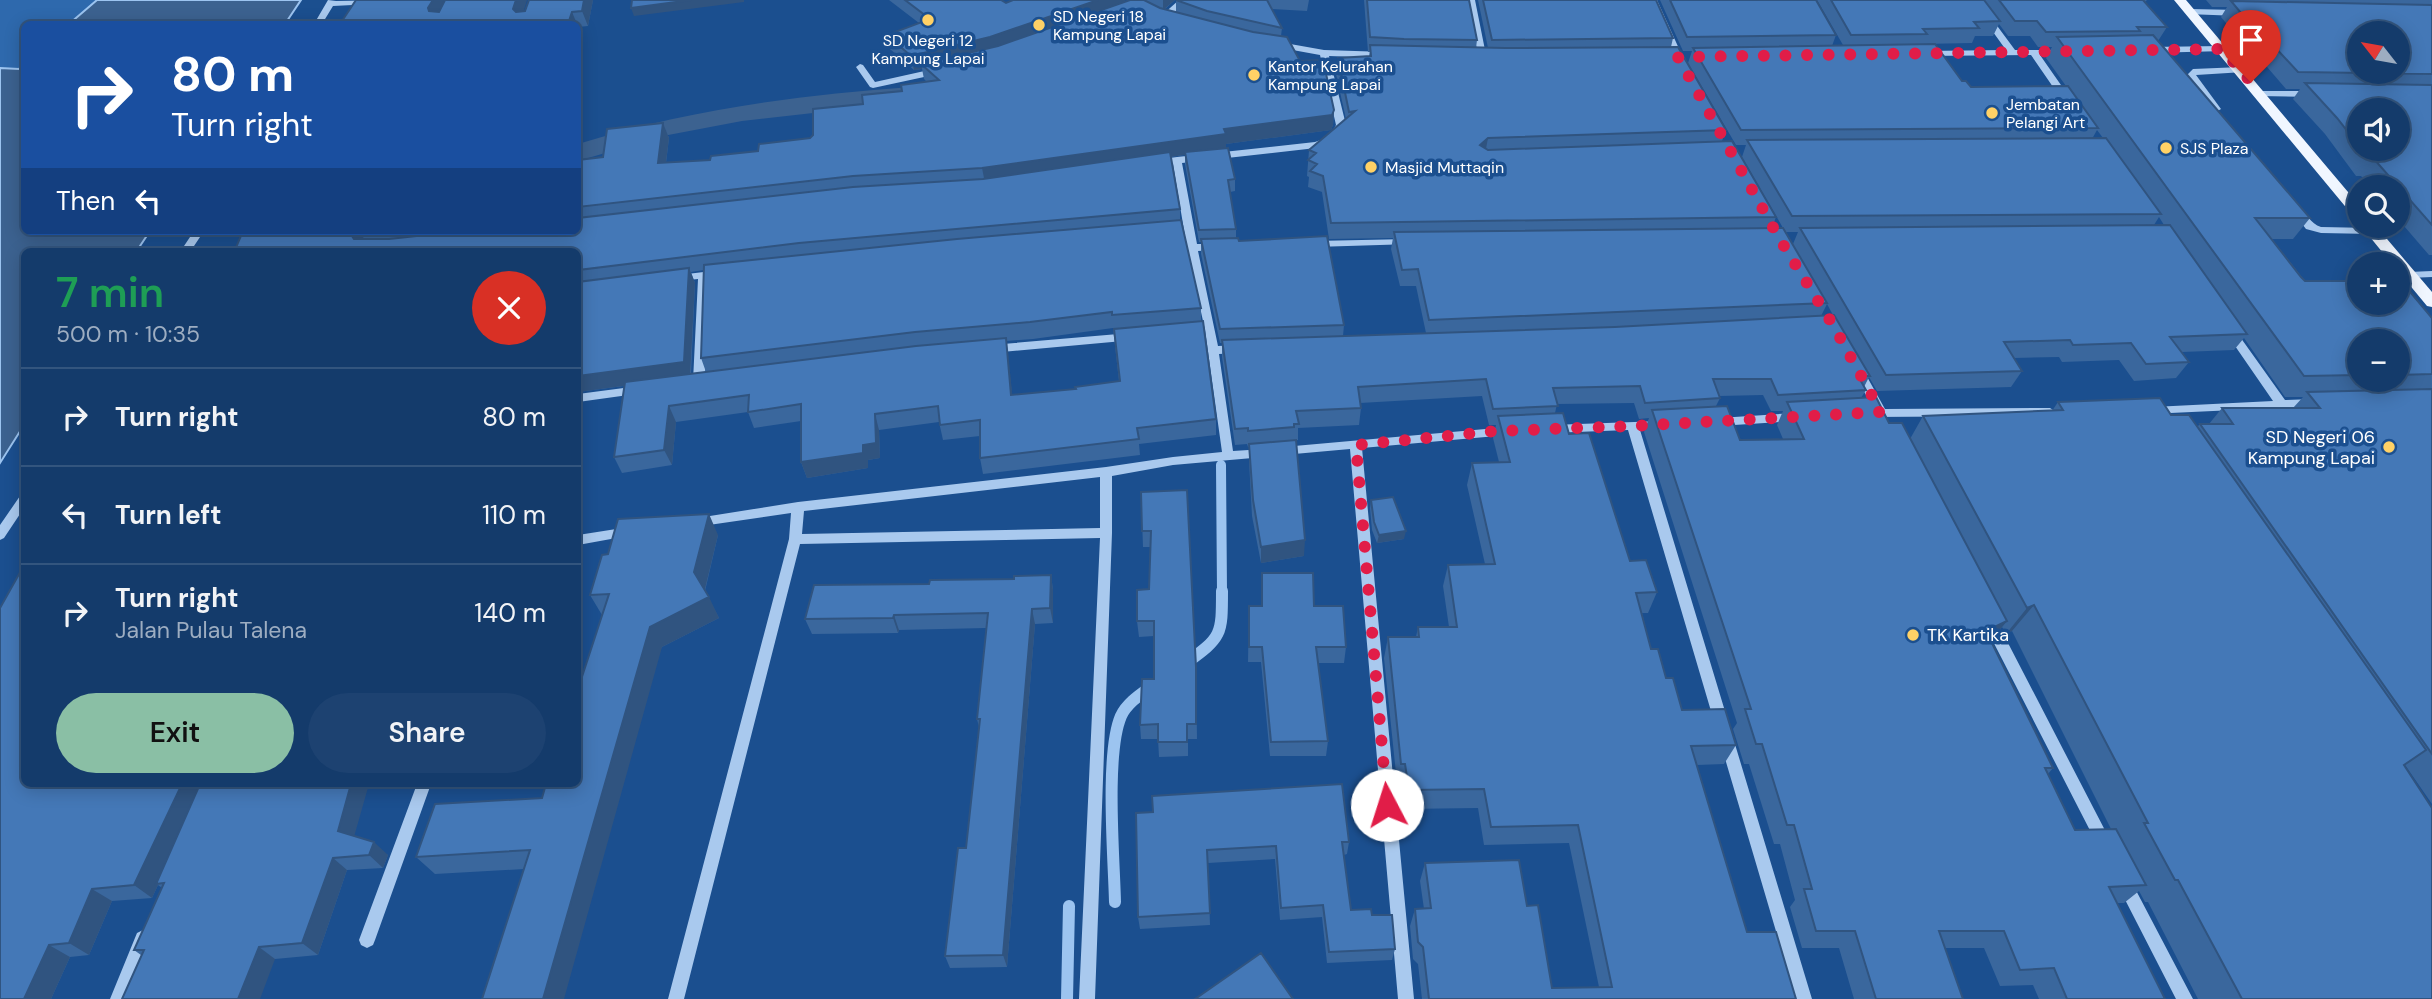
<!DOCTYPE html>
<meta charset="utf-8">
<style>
:root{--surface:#143b6b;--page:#1d4271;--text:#f1f3f6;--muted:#9dadc1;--line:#33557e;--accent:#8abfa5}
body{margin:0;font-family:"DM Sans",sans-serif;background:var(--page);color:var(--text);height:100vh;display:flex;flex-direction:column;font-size:26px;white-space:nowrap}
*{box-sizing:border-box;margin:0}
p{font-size:23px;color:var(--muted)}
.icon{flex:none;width:38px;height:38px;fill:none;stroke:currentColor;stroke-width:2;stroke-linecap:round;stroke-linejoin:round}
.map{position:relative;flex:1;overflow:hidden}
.drawer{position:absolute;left:21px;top:248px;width:560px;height:539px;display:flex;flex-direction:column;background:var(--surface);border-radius:10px;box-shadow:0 4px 18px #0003,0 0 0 2px var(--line)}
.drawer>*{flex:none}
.guide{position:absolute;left:21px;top:21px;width:560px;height:214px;border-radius:10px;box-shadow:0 4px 18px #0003,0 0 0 2px var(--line);background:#1a4fa0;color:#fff;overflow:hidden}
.needle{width:46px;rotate:301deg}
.tools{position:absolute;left:2347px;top:21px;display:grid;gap:14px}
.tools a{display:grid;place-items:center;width:63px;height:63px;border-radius:50%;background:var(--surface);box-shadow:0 4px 18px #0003,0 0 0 2px var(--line);font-size:35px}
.pin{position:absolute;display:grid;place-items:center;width:60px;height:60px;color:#fff;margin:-72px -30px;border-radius:50% 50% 50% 0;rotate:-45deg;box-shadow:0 0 7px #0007}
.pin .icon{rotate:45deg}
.me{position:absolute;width:77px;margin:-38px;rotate:355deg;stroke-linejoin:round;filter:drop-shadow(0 0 5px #0008)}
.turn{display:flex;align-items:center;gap:24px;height:147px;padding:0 35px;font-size:32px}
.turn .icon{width:91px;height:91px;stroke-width:2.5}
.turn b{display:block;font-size:49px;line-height:60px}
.then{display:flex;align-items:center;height:66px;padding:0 35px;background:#0003;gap:14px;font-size:26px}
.round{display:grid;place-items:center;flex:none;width:74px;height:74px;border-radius:37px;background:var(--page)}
.headline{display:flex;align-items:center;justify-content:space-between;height:119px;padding:0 35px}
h1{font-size:42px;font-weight:600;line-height:52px;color:#1e9e55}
.cta{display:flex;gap:14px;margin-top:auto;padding:14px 35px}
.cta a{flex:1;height:80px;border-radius:42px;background:var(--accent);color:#111;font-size:28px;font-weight:600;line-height:80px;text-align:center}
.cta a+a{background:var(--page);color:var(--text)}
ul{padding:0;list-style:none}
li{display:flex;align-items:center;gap:21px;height:98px;padding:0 35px;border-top:2px solid var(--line)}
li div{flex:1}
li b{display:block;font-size:26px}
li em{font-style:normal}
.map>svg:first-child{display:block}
</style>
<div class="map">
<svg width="2432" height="999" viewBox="0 0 2432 999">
<rect width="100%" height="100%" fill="#1b4f8f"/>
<path fill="#2e69ad" d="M0 0H97L69 24H24V64L19 69 0 68Z"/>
<path fill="#3c6290" stroke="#9cc4f0" stroke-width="2" d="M97 0H301L285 24H69Z
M24 64V231H150L136 252H24V425L0 463V68L19 69Z"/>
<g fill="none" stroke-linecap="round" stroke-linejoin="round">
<path stroke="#9cc4f0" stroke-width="10" d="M1221 465 1222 592"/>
<path stroke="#9cc4f0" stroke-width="12" d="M1186 663C1222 637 1222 635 1222 591
M1115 902C1114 859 1105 753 1121 716 1127 703 1141 694 1152 686
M1067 999 1069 906"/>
<path fill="#3c6290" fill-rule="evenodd" d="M911 87 920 89 924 95 920 101 742 121 663 136 578 161V144C686 110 797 95 911 87Z"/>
<path fill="#a9c9ee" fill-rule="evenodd" d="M328 0 336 1 396 0 392 3 333 6 322 24H314Z
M1179 0H1188L1167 20H1161V16Z
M1467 0H1475L1487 60 1486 62 1479 60Z
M1649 0H1657L1685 62 1684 64 1677 62Z
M1970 0H1978L2015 50H2068V54L2065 55H2040L2070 98 2068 100H2062L2031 55 1922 56 1921 54 1925 51 2006 50Z
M2190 9 2239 10 2243 13 2239 16 2187 14 2186 12Z
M1279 42 1324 50 1386 52 1390 55 1386 58 1329 56 1346 125C1340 140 1331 144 1316 148L1182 163 1197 244H1216L1221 247 1216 250 1198 251 1218 346 1238 345 1244 349 1238 353 1219 354 1233 451 1264 449 1270 453 1264 457 1173 465 1112 476V533L1095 999H1079L1100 538 800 544 684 999H668L789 539 791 513 695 527 691 525 689 522 691 519 798 502 1106 467 1173 457 1222 452 1205 330 1187 248 1173 164 1155 166 1150 163 1155 160 1177 157 1315 142 1329 137 1336 125 1320 55 1276 47 1275 45ZM1100 477V528L802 534 804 511Z
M2222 46 2226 49 2225 51 2149 53 2145 50 2149 47Z
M860 64 863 65 875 82 938 68 942 71 938 74 873 88 870 87 856 67Z
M2241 67 2245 70 2244 72 2196 75 2221 109 2216 112 2213 111 2187 75 2193 69Z
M2261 91H2314L2319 94 2314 97 2258 96 2256 94Z
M2297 208C2307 212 2310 224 2321 227L2372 228 2377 231 2372 234 2321 233 2306 229 2292 211Z
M194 231H204L190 252H180Z
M1408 239 1413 242 1412 244 1315 247 1310 244 1315 241Z
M720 270 725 273 724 275 708 278 705 381 699 385 693 381 698 279 679 281 674 278 679 275Z
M2432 271V277L2409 278 2404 275 2409 272Z
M2229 326 2233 327 2285 400 2313 399 2317 400 2319 403 2317 406 2149 414 2147 411 2149 408 2153 407 2273 401 2224 330Z
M1130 333 1135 337 1134 340 991 353 985 349 991 345Z
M1857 365 1861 366 1885 409 2050 408 2056 412 2050 416 1869 417 1865 416 1863 413 1865 410 1874 409 1851 369Z
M639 386 645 390 643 393 578 402V394Z
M1795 413 1801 417 1795 421 1719 426 1713 422 1719 418Z
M1662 421 1666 422 1668 425 1666 428 1640 430 1812 999H1796L1628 430 1551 433 1545 429 1551 425Z
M1508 427 1514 431 1508 435 1362 448 1414 999H1398L1350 449 1283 455 1277 451 1283 447Z
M24 494V508L4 538 0 540V525L20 496Z
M629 527 633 529 635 532 633 535 578 545V535Z
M1989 615 1994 616 2109 838 2111 843 2109 848 2104 850 2099 848 1982 620 1984 616Z
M417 784H431L375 940 373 945 367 948 361 945 359 940Z
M2125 877 2130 879 2193 999H2176L2117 884 2120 879Z
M143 930 149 933 151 938 126 999H110L137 933Z"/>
<path fill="#f0f6ff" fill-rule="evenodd" d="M2174 0H2186L2359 205V219L2354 217Z
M2361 226H2376L2432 292V307L2427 306 2398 271V264H2392Z"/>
</g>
<path fill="#3a679d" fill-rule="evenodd" d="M593 0 588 26 578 27V29V24H340L523 12Z
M889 0H1001L1006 3 1125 2 1130 0H1175L1165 9 1176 12V0H1309L1307 11 1272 9 1282 28 1281 36 1334 110 1333 125 1331 130 1226 144V148L1235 179V191L1230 192 1236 229V239L1344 325 1343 336 1426 333 1416 286H1400L1391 249 1393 238 1329 239 1322 192 1308 187 1309 177 1307 176 1309 150 1346 119 1336 74 1338 58 1369 56 1370 52H1368L1364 0H1469L1477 40 1476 48H1488L1478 0H1656L1673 38 1671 47 1726 130 1722 141 1776 217 1772 228H1783L1742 157 1746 145H1736L1688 63 1692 51H1683L1660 0H1816L1836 35 1832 46 1843 45 1817 0H2147L2145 2 2167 27 2158 41 2310 218 2293 239H2272L2305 281 2432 318V804L2405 765 2404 766 2432 999H2198L2148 902H2145L2139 891 2124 903H2117L2165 999H2039L2033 985 2000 986 1984 948H1944L1963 999H1854L1839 948H1802L1790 907 1795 900 1780 844H1774L1749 764H1744L1733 729 1737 723 1644 432 1649 418 1639 419 1634 403 1557 404 1555 413 1569 434 1630 561 1657 592 1648 613H1642L1651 649 1682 710 1736 745 1724 764 1697 765 1747 932 1796 999H1422L1418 964 1413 959 1410 926 1415 909H1424L1420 881 1425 863 1527 906 1552 988 1599 987 1569 843 1484 845 1478 808 1404 809 1401 783H1397L1384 658 1388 637H1416L1418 627H1449L1443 586 1448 565 1485 564 1467 485 1472 463 1499 462 1493 438 1496 425H1489L1482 396 1360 403 1361 408 1359 425 1298 428V440L1293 441 1304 556 1261 563 1252 516 1249 461V447H1248L1247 444 1235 445 1222 357V343H1220L1201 254V242H1199L1185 164V155L1171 157 1180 209V220L1201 308V321L1216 419V435L1139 444 1140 455 983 474 980 458V436L943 440 939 422 879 430 880 458 868 460V468L807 478 801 462V421L754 428 748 412 676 422 672 465 622 473 614 457 624 386 578 392V252H234L243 231H578V160L603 157 663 123 669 138 666 163 710 160 758 151 810 138 863 104 902 91 927 82 924 79 922 69 914 70 890 49 887 35 919 23ZM1999 24 2008 36H2030L2038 47H2052L2046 58 2066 86 1971 87 1962 81 1922 44 1972 43 1975 36H1993ZM2097 130 2103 138 2092 139ZM2159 217 2164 225H2154ZM1786 232H1798L1793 244ZM704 270 701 358 706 372 691 374 695 283 691 272ZM1827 304 1833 315 1821 316ZM1113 328 1119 381 1076 389 1012 395 1006 341 1033 339ZM2244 338 2285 397H2303L2293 408H2222L2209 424H2200L2197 427 2171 415 2058 402 2052 411 1923 416 1910 439 1889 423 1861 398 1866 390 1864 387 1869 377 1877 391 2011 387 2022 371 2014 358 2059 357 2062 362 2119 360 2134 381 2176 378 2189 362 2182 352 2234 350ZM2359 341H2398V380H2359ZM1763 395 1771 411H1783L1777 425 1783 439 1740 440 1716 406 1720 398 1719 396ZM2002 627 2006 634 2012 631 2111 829 2075 830 2048 774 2053 768 1991 641Z
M2206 0H2432V255H2429L2398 219V187H2371L2361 176H2356L2325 134 2293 99 2300 89H2286L2249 46H2245L2221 17 2227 7H2212ZM2359 110 2398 149H2359Z
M1141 492 1196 667 1197 739H1188V756L1159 757 1158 739H1141L1140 725 1154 679V636L1139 637 1137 621 1149 589 1150 547H1143Z
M1371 500 1404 539 1377 543 1372 530 1370 508Z
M718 535 705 591 719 618 662 647 524 869 435 874 416 857 542 798 602 615 590 595 608 554Z
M1262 573 1314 606 1346 647 1344 663H1318L1328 741 1326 756H1270L1261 662H1248L1249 606H1261Z
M1051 575 1053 590V623L1035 624 1007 967 950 968 945 956 966 848 979 727 977 719 986 628 899 630 898 633 812 634 805 619 929 584 1014 579Z
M24 784 355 836 388 855 383 868 347 870 318 955 275 959 141 955 134 950 162 888 158 885 152 898 112 901 89 955 70 957 51 999Z
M1136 813 1349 842 1347 854 1344 855 1351 910 1372 915 1395 949 1392 960 1327 963 1322 917 1280 920 1275 859 1208 863 1210 925 1140 929 1138 917Z"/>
<path fill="#305480" d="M433 0H447L436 24 428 8Z
M516 0H527L520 23 513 9Z
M584 0H593L588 26 582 11Z
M691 0H744V2L634 16 631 8Z
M1098 0H1125V6L992 51 921 64 922 69 914 70 911 56Z
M1163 0H1175L1163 10Z
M572 12 577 24H568Z
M1334 110 1333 125 1331 130 1226 144V149L985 183 982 168 1224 129Z
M663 123 669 138 664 178 658 163Z
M1488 138 1485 154 1480 145Z
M359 231 369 246 361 252 352 236Z
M689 268 695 283 690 377 578 392V376Z
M1006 338 1008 354 1014 410 1011 395Z
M669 406 676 422 672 465 664 450Z
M875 414 879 430 880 458 868 460V468L807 478 801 462 863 445Z
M709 514 718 535 704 593 694 572Z
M1406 531 1404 539 1377 543 1379 535Z
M1305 540 1304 556 1261 563V547Z
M1051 575 1053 590V623L1050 608Z
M709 597 719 618 662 647 564 999H543L650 627Z
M2034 605 2012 631 2006 634 2027 608Z
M1032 609 1035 624 1007 967 1003 955Z
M894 615 899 630 898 633 893 618Z
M2007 621 1990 642 1986 631Z
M182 784H205L156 884 158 885 152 898 134 885Z
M351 784H369L352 844 338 831Z
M374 842 388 855 383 868 369 855Z
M333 858 347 870 318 955 302 943Z
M92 889 112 901 89 955 69 943Z
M49 945 70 957 51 999H24Z
M259 947 275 959 260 999H238Z"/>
<path fill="#4478b7" stroke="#305480" stroke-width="2" fill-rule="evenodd" d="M356 0H433L428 8 429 11 439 12 445 0H516L513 9 516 12 525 11 529 0H584L582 11 572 12 568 24H340Z
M632 0H691L631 8Z
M905 0H1001L1006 3 1013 0H1098L990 37 911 56 887 35 930 19Z
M1130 0H1144L1160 8 1253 32 1287 37 1300 61 1323 60 1334 110 1332 115 1224 129 1226 134 982 168 853 176 578 207V160L603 157 607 129 663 123 658 163 710 160 711 156 758 151 759 144 810 138 813 135V109L863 104 862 95 902 91 901 85 939 80 921 64 998 46Z
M1176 0H1267L1282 28 1207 11Z
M1367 0H1469L1477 40 1404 39 1370 37Z
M1483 0H1656L1673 38 1492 40Z
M1670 0H1816L1836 35 1687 37Z
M1831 0H1984L2000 21 1974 22 1979 28 1923 29 1927 34 1851 35Z
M1999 0H2143L2167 27H2137L2140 31 2046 32 2037 21H2015Z
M2231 1 2432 5V74L2298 72 2259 30H2255ZM2359 33H2398V72H2359Z
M2153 35 2310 218H2255L2301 277 2305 281H2359V303H2398V281H2401L2432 318V374L2398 375V341H2359V375L2304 376 2057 37Z
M1935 44 1962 81H1966L1971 87 2068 86 2098 128 1741 130 1693 48Z
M1370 45 1505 48 1678 47 1726 130 1488 138 1480 145 1488 150 1732 141 1776 217 1331 223 1323 176 1310 171 1317 164 1308 160 1316 153 1309 150 1355 111 1349 112 1338 58 1371 56Z
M2305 83 2432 85V225L2374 159H2369L2361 149H2398V110H2359V146L2337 118Z
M2106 138 2161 214 1792 216 1747 140Z
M1228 148 1235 179 1228 180 1236 229 1199 230 1185 152Z
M1170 152 1180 209 799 243 578 270V252H234L243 231H361L352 236 354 239H389L463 231H578V218L853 187 983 179Z
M1181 220 1201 308 1112 315V312L1030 322 915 332 701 358 704 265 957 239Z
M2170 225 2247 334 2170 337 2189 362 2146 364 2131 343 2073 345 2070 340 2004 342 2022 371 1886 375 1800 228Z
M1783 228 1827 303 1429 320 1418 269 1402 270 1394 232Z
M1327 236 1344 325 1220 329 1201 239 1238 238 1239 241Z
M689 268 684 362 578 376V282Z
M1834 315 1870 376H1858L1866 390 1778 395 1771 379H1713L1720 398 1645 403 1640 386 1553 388 1558 406 1493 409 1486 379 1358 387 1361 408 1296 411 1299 424H1294V427L1248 431V428L1235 429 1222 340 1615 327Z
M1203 321 1216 419 1137 428 1139 439 980 458V420L940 425 938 406 875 414 876 443 863 445V453L801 462V404L748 412 749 395 669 406 664 450 614 457 625 382 916 346 1006 338 1011 395 1076 389 1075 387 1120 381 1114 329Z
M2432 389V754L2200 424H2233L2222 408H2320L2307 392Z
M1876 397 1889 423H1902L2007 621 1986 631 2053 768H2045L2075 830 2116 829 2146 885 2109 887 2165 999H2067L2054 968 2020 970 2004 931H1939L1963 999H1876L1855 931H1816L1804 889H1812L1794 825H1787L1762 744H1756L1745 709H1751L1652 410 1727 406 1740 440 1804 439 1787 402Z
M2160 398 2171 415H2189L2426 750 2404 765 2432 808V999H2242L2178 880H2175L2144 823H2148L2034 605 2027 608 1923 416 2063 410 2058 402Z
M1563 413 1569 434 1589 433 1630 561 1646 560 1657 592 1636 593 1651 649H1658L1666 678H1673L1682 710 1725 709 1736 745 1691 746 1747 932H1776L1796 999H1429L1423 947 1418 942 1415 909 1431 908 1425 863 1519 860 1527 906 1538 905 1552 988 1612 987 1578 825 1491 827 1484 789 1409 790 1405 764H1401L1388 637H1419L1418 627H1457L1448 565 1495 564 1472 463 1510 462 1498 416Z
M1296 440 1305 540 1261 547 1253 500 1249 444Z
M1187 490 1196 667V724H1187V742H1158V724L1140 725 1142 679H1154V621H1137V590L1149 589 1151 531H1142L1141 492Z
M1393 497 1406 531 1379 535 1374 522 1371 500Z
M709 514 694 572 709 597 650 627 543 999H482L530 850 416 857 435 804 542 798 546 784H578V689L609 594 590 595 602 555 608 554 618 519Z
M23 567H24V784H182L134 885 92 889 69 943 49 945 24 999H0V608Z
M1262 573H1313L1314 606H1343L1346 647H1316L1328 741 1271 742 1262 647H1249V606H1262Z
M1051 575 1050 608 1032 609 1003 955 945 956 958 848H966L980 719H977L988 613 894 615 893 618 805 619 814 585 929 584 930 580 1014 579V576Z
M200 784H351L338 831 374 842 369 855 333 858 302 943 259 947 238 999H122L144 950H134L164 883 156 884Z
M1342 784 1349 842H1342L1351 910 1371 909 1372 915H1392L1395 949 1329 952 1323 905 1281 908 1276 846 1207 850 1210 913 1138 917 1136 813 1153 812 1152 796Z
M1261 953 1293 999H1195Z"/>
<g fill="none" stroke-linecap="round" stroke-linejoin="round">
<path stroke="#e11d48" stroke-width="12" stroke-dasharray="0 21.6" d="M1387 805 1356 445 1497 431 1633 426 1881 412 1833 325 1779 238 1678 57 2222 49 2251 82"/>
</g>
<g fill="#ffd166" stroke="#1b4f8f" stroke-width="2.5">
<circle cx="928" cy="20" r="7"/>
<circle cx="1039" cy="25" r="7"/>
<circle cx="1254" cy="75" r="7"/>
<circle cx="1992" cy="113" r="7"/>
<circle cx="2166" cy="148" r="7"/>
<circle cx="1371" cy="167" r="7"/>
<circle cx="2389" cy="447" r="7"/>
<circle cx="1913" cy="635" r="7"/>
</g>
<g text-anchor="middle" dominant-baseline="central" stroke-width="7" stroke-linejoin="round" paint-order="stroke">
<g font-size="16" fill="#fff" stroke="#1b4f8f" text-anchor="start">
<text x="1053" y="16">SD Negeri 18<tspan x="1053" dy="18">Kampung Lapai</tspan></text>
<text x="928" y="40" text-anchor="middle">SD Negeri 12<tspan x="928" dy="18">Kampung Lapai</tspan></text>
<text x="1268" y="66">Kantor Kelurahan<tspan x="1268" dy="18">Kampung Lapai</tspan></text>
<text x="2006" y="104">Jembatan<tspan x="2006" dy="18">Pelangi Art</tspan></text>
<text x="2180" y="148">SJS Plaza</text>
<text x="1385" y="167">Masjid Muttaqin</text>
</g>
<g font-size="18" fill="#fff" stroke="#1b4f8f" text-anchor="end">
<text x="2375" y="437">SD Negeri 06<tspan x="2375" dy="21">Kampung Lapai</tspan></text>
<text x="1927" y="635" text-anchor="start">TK Kartika</text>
</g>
</g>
</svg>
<div class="tools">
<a><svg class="needle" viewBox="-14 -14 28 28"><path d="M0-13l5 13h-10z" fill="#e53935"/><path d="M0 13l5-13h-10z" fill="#9dadc1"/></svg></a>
<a><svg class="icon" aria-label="sound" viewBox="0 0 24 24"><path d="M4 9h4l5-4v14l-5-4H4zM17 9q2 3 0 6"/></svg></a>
<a><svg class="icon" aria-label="search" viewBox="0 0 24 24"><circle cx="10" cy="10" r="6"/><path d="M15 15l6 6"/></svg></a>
<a>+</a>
<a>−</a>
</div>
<div class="pin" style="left:2251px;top:82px;background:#d93025"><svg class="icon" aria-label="arrive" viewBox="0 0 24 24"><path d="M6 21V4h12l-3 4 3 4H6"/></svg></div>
<svg class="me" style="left:1387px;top:805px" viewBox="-20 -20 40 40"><circle r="19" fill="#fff"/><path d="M0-13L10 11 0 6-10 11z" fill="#e11d48"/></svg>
<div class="guide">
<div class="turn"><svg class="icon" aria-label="right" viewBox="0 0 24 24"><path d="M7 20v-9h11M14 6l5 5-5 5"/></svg><div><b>80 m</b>Turn right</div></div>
<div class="then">Then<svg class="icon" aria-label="left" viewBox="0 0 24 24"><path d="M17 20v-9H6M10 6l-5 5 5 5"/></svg></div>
</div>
<section class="drawer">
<div class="headline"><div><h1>7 min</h1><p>500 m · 10:35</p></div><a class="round" style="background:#d93025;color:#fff"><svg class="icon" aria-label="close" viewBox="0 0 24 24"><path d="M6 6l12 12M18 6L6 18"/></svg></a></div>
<ul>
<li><svg class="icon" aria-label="right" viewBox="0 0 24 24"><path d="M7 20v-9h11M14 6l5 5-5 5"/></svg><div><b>Turn right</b></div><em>80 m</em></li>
<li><svg class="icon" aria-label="left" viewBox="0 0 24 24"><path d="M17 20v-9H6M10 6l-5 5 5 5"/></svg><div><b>Turn left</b></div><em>110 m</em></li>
<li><svg class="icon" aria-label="right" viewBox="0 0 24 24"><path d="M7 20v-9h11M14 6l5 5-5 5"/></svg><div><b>Turn right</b><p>Jalan Pulau Talena</p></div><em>140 m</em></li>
</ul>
<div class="cta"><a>Exit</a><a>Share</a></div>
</section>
</div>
